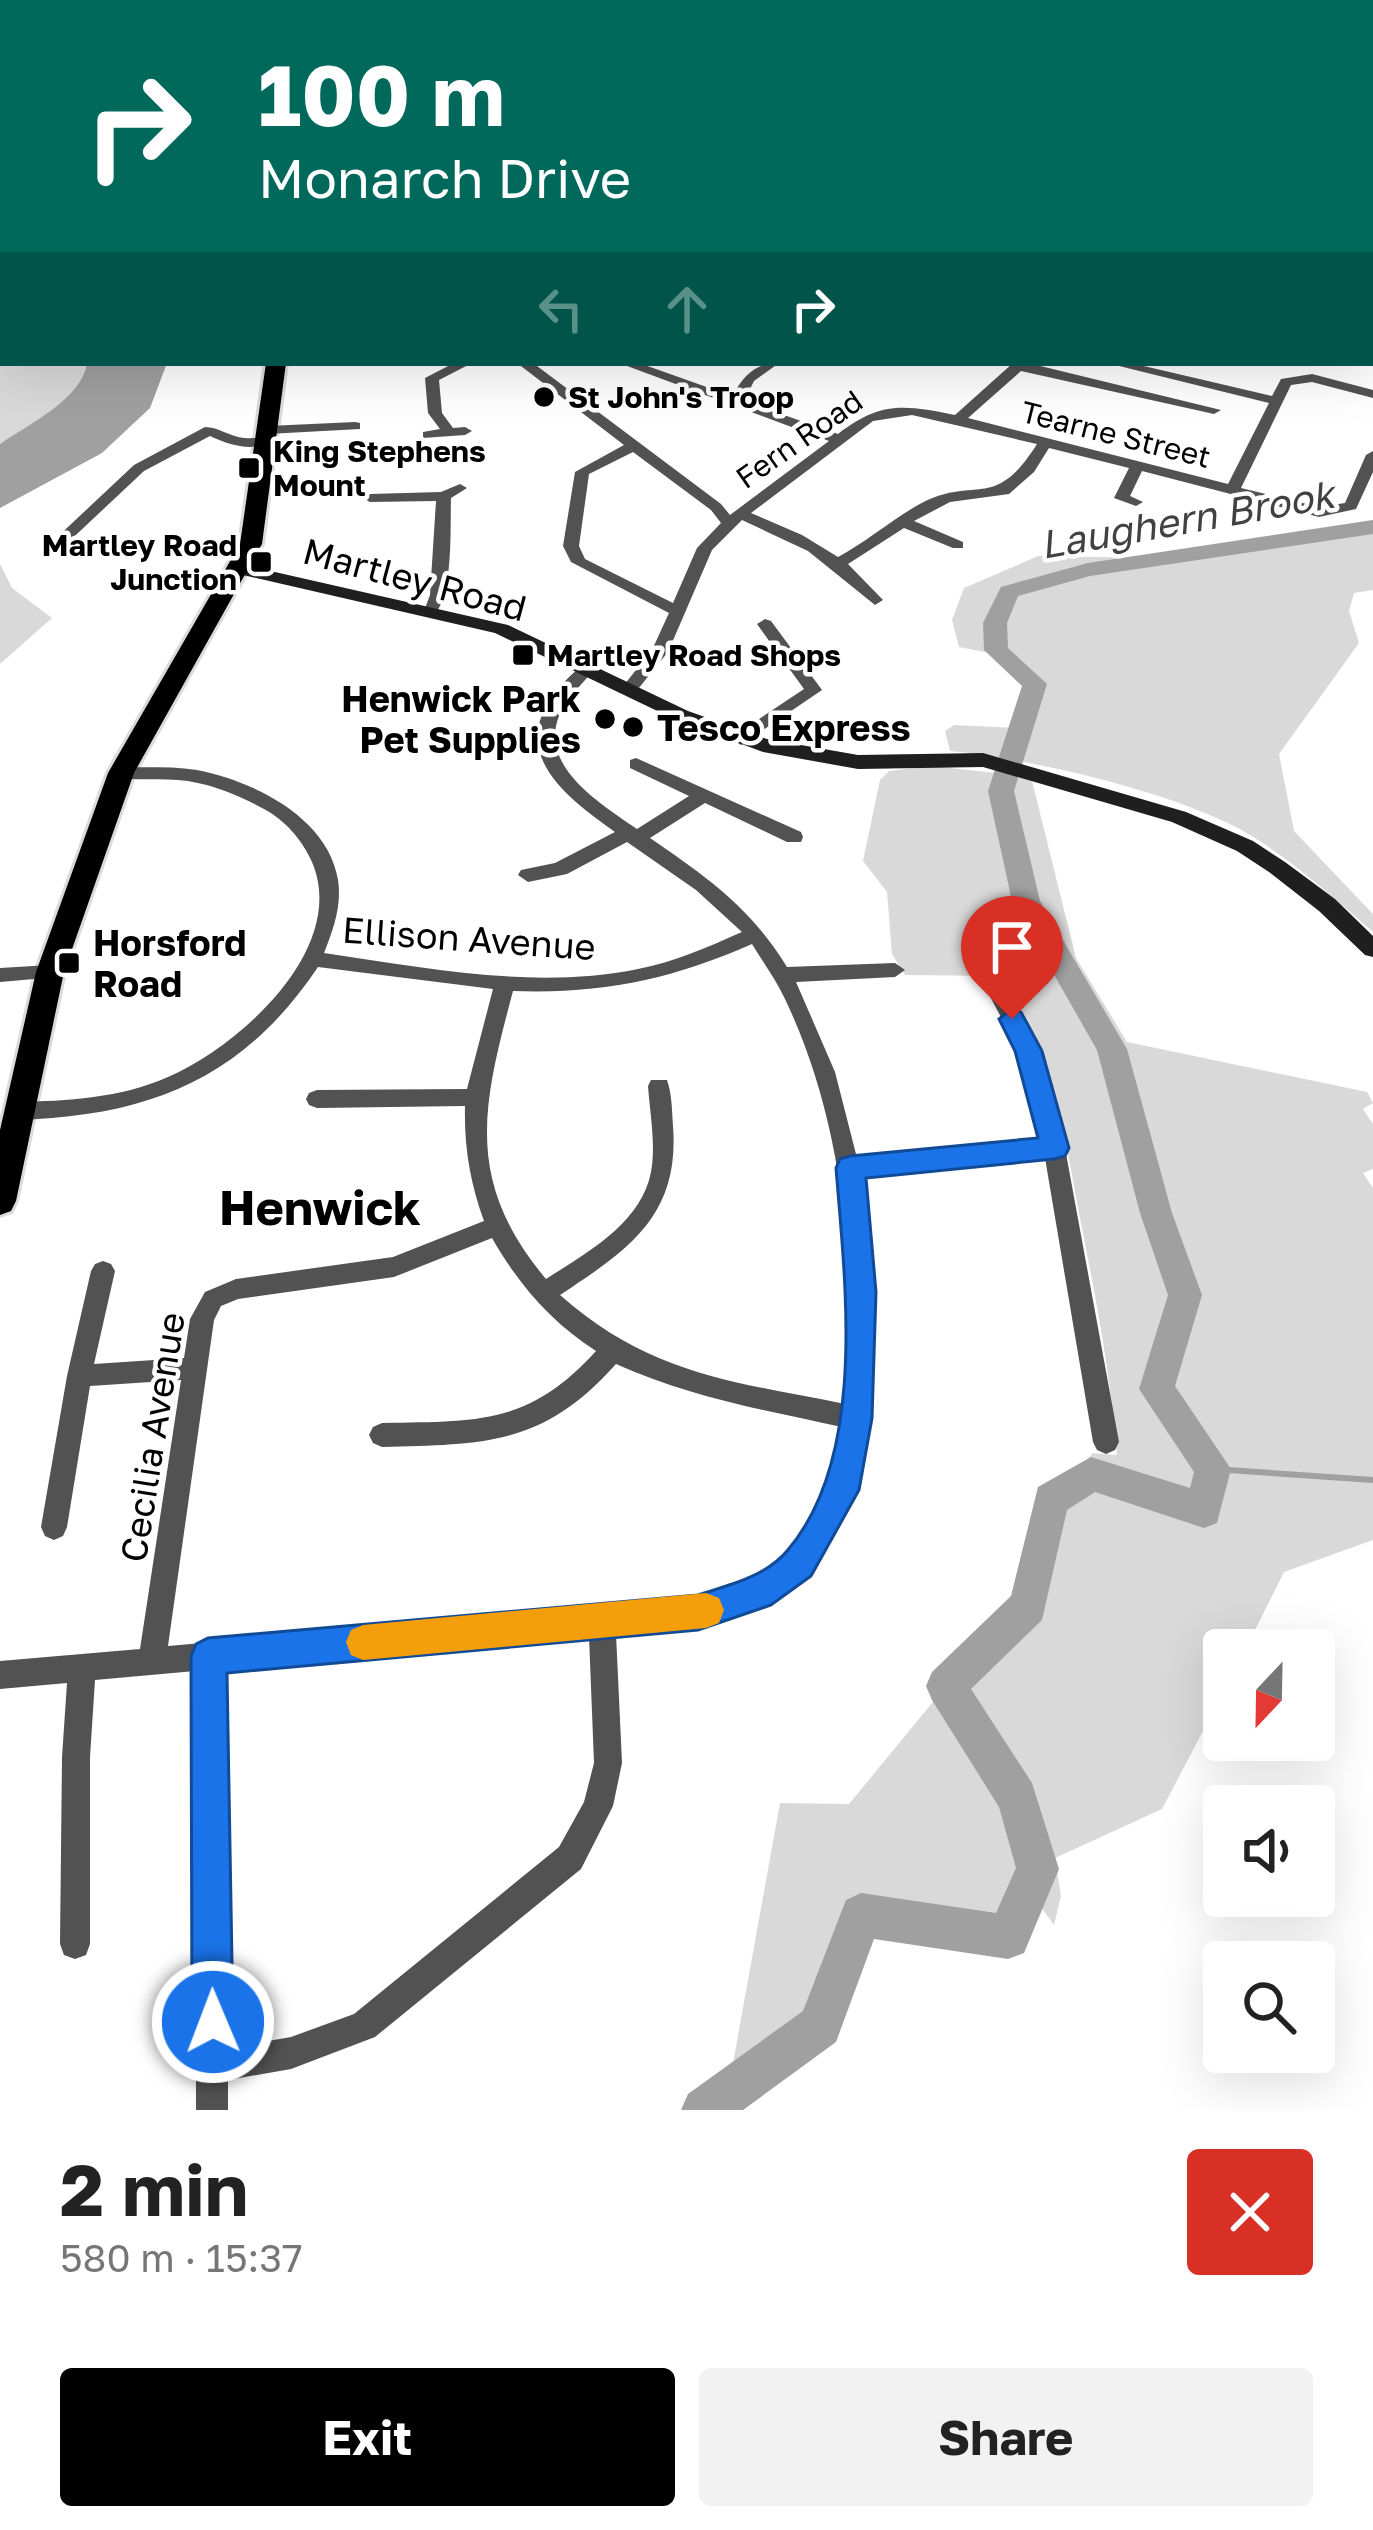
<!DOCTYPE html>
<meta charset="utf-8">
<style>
:root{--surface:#fff;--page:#f2f2f2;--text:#222;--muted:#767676;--accent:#000}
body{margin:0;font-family:"Golos Text",sans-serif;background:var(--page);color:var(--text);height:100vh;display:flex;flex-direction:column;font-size:45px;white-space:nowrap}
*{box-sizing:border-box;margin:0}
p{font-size:39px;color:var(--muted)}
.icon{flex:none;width:66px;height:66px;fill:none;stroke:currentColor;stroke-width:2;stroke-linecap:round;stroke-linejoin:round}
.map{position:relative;height:2110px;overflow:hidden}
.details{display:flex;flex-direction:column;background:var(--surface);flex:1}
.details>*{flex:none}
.top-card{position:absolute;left:0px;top:0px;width:1374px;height:366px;box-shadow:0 12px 48px #0002;background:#00695c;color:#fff;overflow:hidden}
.needle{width:78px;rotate:202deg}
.fabs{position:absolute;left:1203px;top:1629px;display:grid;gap:24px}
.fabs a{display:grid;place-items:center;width:132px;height:132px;border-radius:12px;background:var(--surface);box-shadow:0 12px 48px #0002;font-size:60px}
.pin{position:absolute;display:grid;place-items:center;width:102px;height:102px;color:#fff;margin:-123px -51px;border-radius:50% 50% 50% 0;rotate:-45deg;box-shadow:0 0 12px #0007}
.pin .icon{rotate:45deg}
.me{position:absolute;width:132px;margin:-66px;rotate:359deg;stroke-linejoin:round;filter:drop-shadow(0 0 9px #0008)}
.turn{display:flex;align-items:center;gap:42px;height:252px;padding:0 60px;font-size:54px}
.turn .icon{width:156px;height:156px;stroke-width:2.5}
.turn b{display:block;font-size:84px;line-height:102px}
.lanes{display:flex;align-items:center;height:114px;padding:0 60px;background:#0003;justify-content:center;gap:60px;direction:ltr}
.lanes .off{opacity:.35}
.round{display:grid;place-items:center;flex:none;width:126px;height:126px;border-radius:12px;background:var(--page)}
.overview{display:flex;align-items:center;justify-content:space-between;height:204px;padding:0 60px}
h1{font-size:72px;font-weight:700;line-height:90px}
.action{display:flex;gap:24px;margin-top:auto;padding:24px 60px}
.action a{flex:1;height:138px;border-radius:12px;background:var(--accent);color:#fff;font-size:48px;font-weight:700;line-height:138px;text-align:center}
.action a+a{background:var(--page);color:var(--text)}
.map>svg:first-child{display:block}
</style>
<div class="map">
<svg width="1373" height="2110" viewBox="0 0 1373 2110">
<rect width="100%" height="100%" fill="#fff"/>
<path fill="#d9d9d9" d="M0 0H160L3 3V363H87C82 399 27 425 0 444Z
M1373 527V590L1354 593 1349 611 1359 643 1279 754 1294 831 1373 914V932C1334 898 1294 862 1250 835 1183 794 1029 758 950 751L945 731 954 725 1020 728 1035 684 1005 656 959 647 952 620 964 588 1038 556 1164 558Z
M0 564 12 588 52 618 0 664Z
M932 766 1031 777 1076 958 1127 1042 1367 1092 1373 1103 1363 1109 1373 1124V1169L1363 1173 1373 1188V1480L1239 1471 1373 1482V1540L1284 1572 1245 1650H1224V1691L1162 1809 1055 1858 1061 1896 1054 1925 1040 1906 1008 1937 862 1916 820 2026 728 2091 780 1803 849 1804 946 1686 1028 1606 1051 1500 1093 1453 1117 1455C1111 1378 1097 1304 1082 1228 1065 1141 1054 1050 1001 976L905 975 892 954 887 892 863 861 880 780 889 771Z"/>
<path fill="#a0a0a0" d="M87 363H167L150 408 102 453 0 508V444C27 425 82 399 87 363Z"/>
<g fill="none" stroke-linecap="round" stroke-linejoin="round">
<path stroke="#a0a0a0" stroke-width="6" d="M1213 1469 1373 1480"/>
<path fill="#a0a0a0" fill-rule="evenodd" d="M1320 0H1334V3H1320Z
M1373 520V534L1090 576 1018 596 1007 623 1008 648 1047 684 1014 791 1040 901 1127 1049 1172 1213 1202 1295 1175 1386 1231 1469 1217 1523 1204 1528 1095 1492 1067 1510 1042 1620 971 1689 1032 1783 1059 1869 1024 1953 1008 1959 874 1939 836 2042 743 2110H681L688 2094 803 2011 846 1900 861 1893 996 1913 1016 1868 999 1807 932 1700 926 1686 932 1672 1011 1596 1038 1487 1091 1457 1190 1488 1194 1472 1139 1389 1168 1295 1140 1213 1097 1050 1012 901 988 791 1022 686 984 650 983 623 1001 587 1088 563Z"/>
<defs>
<path id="primary" d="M255 0H269L271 3H257Z
M266 363H286L262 544 134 773 64 972 16 1201 11 1211 0 1215V1130L36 972 108 773 240 544Z"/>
</defs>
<use href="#primary" stroke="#dbdbdb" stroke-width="6"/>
<path fill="#525252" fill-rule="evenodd" d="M883 0 875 3 859 1 860 0Z
M971 0H981L983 3H973Z
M1071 0H1081L1082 3H1072Z
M1179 0H1189L1190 3H1180Z
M1278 0H1288L1289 3H1279Z
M1371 122H1373V130H1371Z
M1371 146H1373V152H1371Z
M1371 190H1373V198H1371Z
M454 363H472L439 380 442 413 453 428 465 427 472 431 465 435 423 438V432L440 429 428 413 425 378Z
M517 363H533L721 504 730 515 829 441 619 363H639L732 396C744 376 754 363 779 363L754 381 744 401 838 434C881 401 904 405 955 415L1013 363H1028L1221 410 1214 414 1021 371 968 418 1228 484 1269 403 1107 363H1131L1272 396 1281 379 1312 374 1373 390V398L1312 382 1291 385 1241 488 1319 507 1345 503 1366 455 1373 451V472L1356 509 1319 517 1142 471 1130 496 1143 502 1136 506 1114 498 1129 468 1049 448 1034 472 1009 494 950 502 914 521 963 542V548H953L904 528 848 564 883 600 875 605 808 551 742 520 712 550 668 652 634 694 628 695 620 690 652 650 669 613 571 562 563 546 575 472 624 445ZM912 415 1037 444C993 514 975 473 918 505 890 521 866 542 838 557L802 535 751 513 873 421ZM633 452 711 510 721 523 697 548 673 603 585 559 579 546 589 474Z
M355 422 360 423V429L268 434 261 430 268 426Z
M205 427C219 427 230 437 244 438 257 439 263 436 274 441 253 452 231 446 210 436L144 471 62 548H52V542L134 465Z
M460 484 467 488 451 498C450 526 454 602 432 616L424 611 430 595 436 501 370 502 363 498 370 494 441 492Z
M765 619 771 621 822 690 741 745 732 739 735 735 804 689 757 624Z
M586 665 594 670C584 682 572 693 564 706 531 762 598 802 637 829L689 796 630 768V760L636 758 801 832 803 837 801 842H787L705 803 650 838C707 877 751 908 787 967L895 963 905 970 895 977 796 982 835 1072 857 1158 1041 1140 1019 1051 985 987 995 979 1002 982 1039 1051 1065 1148 1119 1442 1115 1450 1106 1454 1097 1450 1093 1442 1045 1158 860 1176C878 1295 889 1427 829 1536 819 1556 810 1574 792 1588 741 1626 677 1628 616 1634L622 1763 613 1806 581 1869 375 2037 291 2069 228 2080V2110H196L195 1671 95 1680 90 1757V1944L86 1955 75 1959 64 1955 60 1944 62 1757 67 1683 0 1689V1661L140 1649 181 1380 90 1386 67 1527 63 1536 54 1540 45 1536 41 1527 67 1376 91 1271 95 1264 103 1261 111 1264 115 1271 94 1364 184 1358 190 1319 205 1292 236 1279 393 1257 484 1221C470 1182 464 1147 465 1106L317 1108 309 1105 306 1099 309 1093 317 1090 467 1089 493 989 318 967C242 1080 149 1116 16 1120L8 1117 5 1111 8 1105 16 1102C67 1101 121 1098 168 1077 239 1046 349 949 312 862 303 841 285 820 264 809 239 795 207 782 178 780 157 778 135 781 115 777V769L121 767C146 768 172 766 197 770 253 781 328 817 338 880 342 906 333 930 324 953 427 968 535 990 638 969 674 962 708 947 742 932L696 890 627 842 567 874 528 882 518 875 521 870 555 863 615 832C575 803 514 761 547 705 557 690 570 672 586 665ZM752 944C763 962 776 980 785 999 844 1123 857 1269 845 1404 731 1381 651 1375 560 1295 628 1250 680 1216 673 1126 672 1111 672 1094 667 1080H651L648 1086C650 1114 656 1145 651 1172 641 1224 586 1253 546 1279 463 1180 483 1104 513 991 602 994 670 980 752 944ZM492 1238C519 1285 551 1322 596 1351 528 1426 477 1421 382 1423L373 1427 369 1435 373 1443 382 1447C485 1444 543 1446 616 1364 689 1397 764 1410 842 1427 816 1524 803 1571 698 1599L168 1646 214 1320 221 1306 238 1299 394 1277ZM589 1636 594 1763 584 1802 559 1847 354 2014 291 2037 228 2048 223 1669Z
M50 965 60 972 57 977 0 982V968Z"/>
<path fill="#1f1f1f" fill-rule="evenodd" d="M1371 252H1373V261H1371Z
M240 564 508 625 688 711 767 739 858 755 983 753 1186 812 1253 841 1285 862 1335 899 1373 936V957L1365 955 1319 911 1269 872 1237 851 1172 822 983 767 858 769 763 752 674 719 495 633 234 573V565Z"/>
<use href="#primary" fill="#000" fill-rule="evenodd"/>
</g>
<path fill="#1a73e8" stroke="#114b97" stroke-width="3" d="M1012 1009 1021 1012 1042 1051 1069 1148 1065 1156 1054 1159 866 1178 876 1292 872 1418 859 1490 811 1576 771 1605 698 1630 227 1673 233 2022 227 2037 213 2043 198 2037 192 2022 191 1656 196 1644 208 1638 698 1595C729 1585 765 1577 787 1551 868 1457 845 1282 836 1168L840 1159 850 1156 1038 1138 1015 1051 999 1019Z"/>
<path fill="#f59e0b" d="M706 1593 719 1598 724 1610 719 1623 706 1628 363 1660 351 1655 346 1642 351 1630 363 1625Z"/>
<g fill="#000" stroke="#fff" stroke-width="4.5">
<circle cx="544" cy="397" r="12"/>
<rect x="237" y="456" width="24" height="24" rx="6"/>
<rect x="249" y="550" width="24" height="24" rx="6"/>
<rect x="511" y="643" width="24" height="24" rx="6"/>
<circle cx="605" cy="719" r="12"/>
<circle cx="633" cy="727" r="12"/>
<rect x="57" y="951" width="24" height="24" rx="6"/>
</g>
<g text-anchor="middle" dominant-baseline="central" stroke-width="9" stroke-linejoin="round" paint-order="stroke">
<g font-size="30" font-weight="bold" fill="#000" stroke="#fff" text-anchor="start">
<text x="568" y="397">St John's Troop</text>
<text x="273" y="451">King Stephens<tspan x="273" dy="34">Mount</tspan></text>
<text x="237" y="545" text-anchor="end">Martley Road<tspan x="237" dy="34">Junction</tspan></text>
<text x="547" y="655">Martley Road Shops</text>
</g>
<g font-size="30" fill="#000" stroke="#fff">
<text transform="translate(1116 434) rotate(14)">Tearne Street</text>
<text transform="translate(799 439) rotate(-35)">Fern Road</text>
</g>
<g font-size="36" fill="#000" stroke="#fff">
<text transform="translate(415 579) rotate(15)">Martley Road</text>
<text transform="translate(469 938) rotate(4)">Ellison Avenue</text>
<text transform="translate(152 1437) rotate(-81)">Cecilia Avenue</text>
</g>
<g font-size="36" font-weight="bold" fill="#000" stroke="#fff" text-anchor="start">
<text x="581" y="698" text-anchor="end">Henwick Park<tspan x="581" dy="41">Pet Supplies</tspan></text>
<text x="657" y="727">Tesco Express</text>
<text x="93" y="942">Horsford<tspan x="93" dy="41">Road</tspan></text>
</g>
<g font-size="39" font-style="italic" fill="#414141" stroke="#fff">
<text transform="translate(1187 519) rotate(-10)">Laughern Brook</text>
</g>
<g font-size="48" font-weight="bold" fill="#000" stroke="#fff">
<text x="320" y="1207">Henwick</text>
</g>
</g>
</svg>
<div class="fabs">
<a><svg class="needle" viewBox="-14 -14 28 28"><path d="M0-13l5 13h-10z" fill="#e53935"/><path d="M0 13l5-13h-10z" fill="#767676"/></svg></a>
<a><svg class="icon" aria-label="sound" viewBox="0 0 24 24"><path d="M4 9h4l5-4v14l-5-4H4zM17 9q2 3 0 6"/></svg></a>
<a><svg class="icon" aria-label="search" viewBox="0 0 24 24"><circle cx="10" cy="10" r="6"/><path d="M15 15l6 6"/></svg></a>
</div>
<div class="pin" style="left:1012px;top:1019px;background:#d93025"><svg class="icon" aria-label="arrive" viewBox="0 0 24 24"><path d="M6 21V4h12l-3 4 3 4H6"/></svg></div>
<svg class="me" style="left:213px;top:2022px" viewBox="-20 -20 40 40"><circle r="17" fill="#1a73e8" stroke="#fff" stroke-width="3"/><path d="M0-11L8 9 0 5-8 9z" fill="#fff"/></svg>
<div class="top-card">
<div class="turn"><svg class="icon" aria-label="right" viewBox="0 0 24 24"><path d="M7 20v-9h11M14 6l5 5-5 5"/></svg><div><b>100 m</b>Monarch Drive</div></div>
<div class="lanes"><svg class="icon off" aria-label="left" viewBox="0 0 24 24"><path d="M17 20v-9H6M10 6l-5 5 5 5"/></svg><svg class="icon off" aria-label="ahead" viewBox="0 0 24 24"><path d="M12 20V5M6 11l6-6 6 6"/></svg><svg class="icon" aria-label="right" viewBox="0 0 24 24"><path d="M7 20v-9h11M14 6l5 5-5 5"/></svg></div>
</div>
</div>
<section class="details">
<div class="overview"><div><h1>2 min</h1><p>580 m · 15:37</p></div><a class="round" style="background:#d93025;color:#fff"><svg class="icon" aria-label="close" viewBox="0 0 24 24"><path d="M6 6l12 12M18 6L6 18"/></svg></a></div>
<div class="action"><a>Exit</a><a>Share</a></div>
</section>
